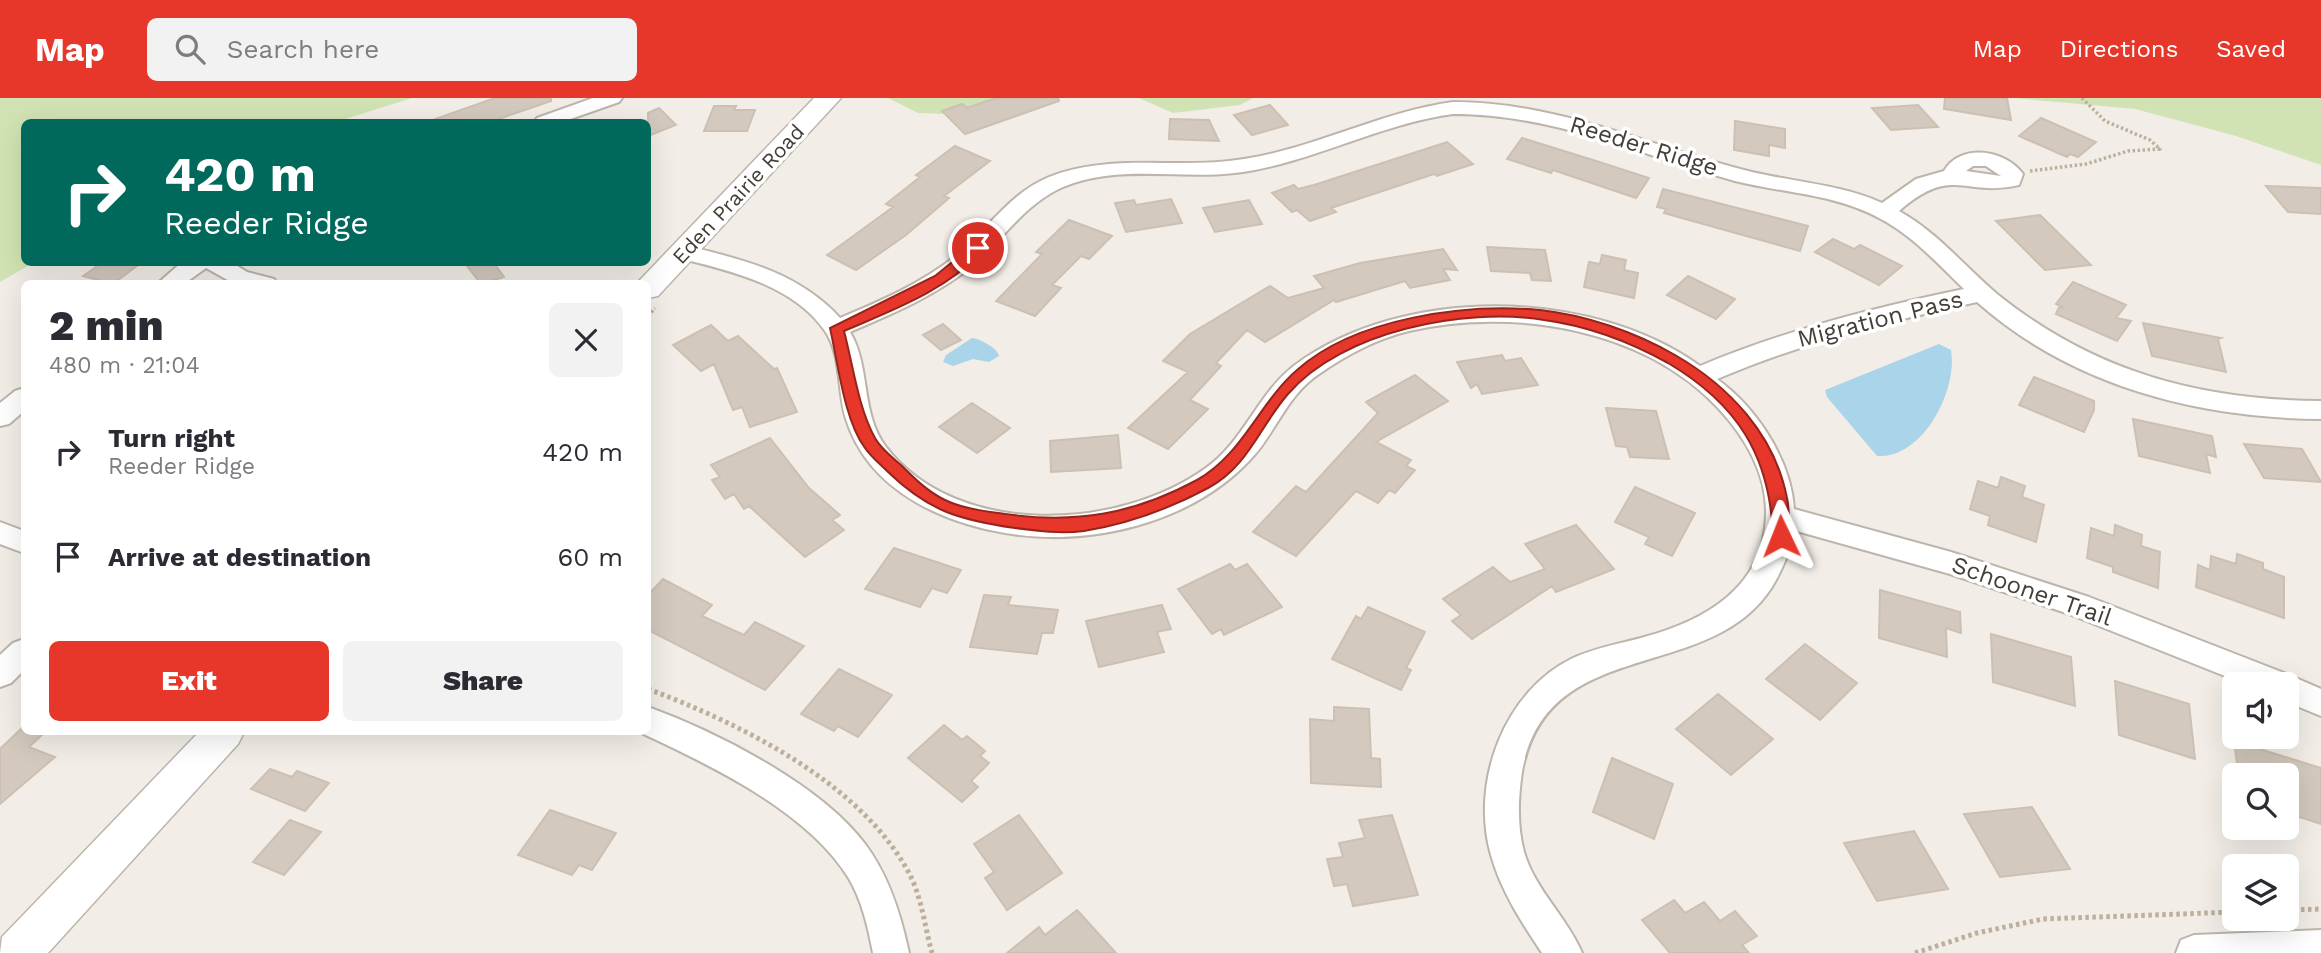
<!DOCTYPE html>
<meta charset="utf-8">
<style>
:root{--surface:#fff;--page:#f2f2f3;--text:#2b2b33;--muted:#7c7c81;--accent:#e6372a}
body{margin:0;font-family:"Work Sans",sans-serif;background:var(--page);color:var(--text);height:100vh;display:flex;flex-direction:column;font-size:26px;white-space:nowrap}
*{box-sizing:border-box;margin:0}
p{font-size:23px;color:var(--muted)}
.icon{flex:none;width:38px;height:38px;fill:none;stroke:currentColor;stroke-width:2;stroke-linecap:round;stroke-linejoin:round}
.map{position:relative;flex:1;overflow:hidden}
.details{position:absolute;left:21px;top:182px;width:630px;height:455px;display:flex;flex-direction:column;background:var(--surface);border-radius:10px;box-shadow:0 7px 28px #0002}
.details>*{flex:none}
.hud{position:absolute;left:21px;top:21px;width:630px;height:147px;border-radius:10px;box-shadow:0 7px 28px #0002;background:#00695c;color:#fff;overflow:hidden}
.fabs{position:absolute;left:2222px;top:574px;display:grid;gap:14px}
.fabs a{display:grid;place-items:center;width:77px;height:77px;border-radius:10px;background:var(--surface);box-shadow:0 7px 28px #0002;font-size:35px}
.pin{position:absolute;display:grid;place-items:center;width:60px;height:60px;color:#fff;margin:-30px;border:4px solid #fff;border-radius:50%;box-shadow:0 2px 7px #0007}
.me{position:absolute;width:77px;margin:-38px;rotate:358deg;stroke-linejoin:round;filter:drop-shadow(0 0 5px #0008)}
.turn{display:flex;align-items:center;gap:24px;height:147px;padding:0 28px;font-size:32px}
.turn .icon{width:91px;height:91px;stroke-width:2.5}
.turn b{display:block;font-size:49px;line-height:60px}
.round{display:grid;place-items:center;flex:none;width:74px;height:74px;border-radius:10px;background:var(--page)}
.head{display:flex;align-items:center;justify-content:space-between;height:119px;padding:0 28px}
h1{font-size:42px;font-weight:800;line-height:52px}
.primary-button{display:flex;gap:14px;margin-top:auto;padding:14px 28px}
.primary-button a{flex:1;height:80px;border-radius:10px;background:var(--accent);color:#fff;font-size:28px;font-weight:800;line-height:80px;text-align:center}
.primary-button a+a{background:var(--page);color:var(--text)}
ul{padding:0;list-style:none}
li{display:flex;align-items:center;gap:21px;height:105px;padding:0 28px}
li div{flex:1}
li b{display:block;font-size:26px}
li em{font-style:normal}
header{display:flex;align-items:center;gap:42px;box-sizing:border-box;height:98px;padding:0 35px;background:var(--accent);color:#fff}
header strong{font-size:33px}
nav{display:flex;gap:38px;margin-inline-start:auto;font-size:24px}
.search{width:490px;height:63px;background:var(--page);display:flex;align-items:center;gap:18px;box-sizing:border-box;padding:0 24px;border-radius:10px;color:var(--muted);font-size:26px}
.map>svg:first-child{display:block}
</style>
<header>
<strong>Map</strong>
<div class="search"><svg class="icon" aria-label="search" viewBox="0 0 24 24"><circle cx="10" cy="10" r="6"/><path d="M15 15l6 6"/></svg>Search here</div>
<nav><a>Map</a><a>Directions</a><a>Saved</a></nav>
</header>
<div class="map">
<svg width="2321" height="855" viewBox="0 0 2321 855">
<rect width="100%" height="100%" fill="#f2eee7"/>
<path fill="#d1e3b4" d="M0 0H412L336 24H24V164L33 165 0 184Z
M888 0H1047L970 17 918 15Z
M1139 0H1253L1240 7 1173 15Z
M2014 0H2321V67L2236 38 2135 11Z"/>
<path fill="#a9d4e9" d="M972 240C980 241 998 250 999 258L989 264 973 261 953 268 943 264 946 257Z
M1939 246 1951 252C1958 292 1923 361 1877 358L1827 299 1825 292Z"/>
<path fill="#d3c9be" stroke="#cdc0b2" stroke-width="2" d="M495 0H551V3L490 24H436L435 21Z
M996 0H1058L1059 3 965 36 942 13 962 6 967 10Z
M1945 0H2007L2011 22 1944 11Z
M1270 7 1288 27 1252 37 1234 17Z
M1918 7 1938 29 1891 32 1872 10Z
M714 8H736L734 12H755L747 33H704Z
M659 10 676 27 648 38V15Z
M2041 20 2096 44 2078 59 2070 56 2067 59 2019 38Z
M1170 21 1209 22 1219 43 1169 41Z
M1735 23 1785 31V50L1769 47V58L1734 52Z
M1522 40 1593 62 1649 80 1636 100 1553 72 1551 75 1507 61Z
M1447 44 1473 66 1437 78 1434 76 1331 110 1336 114 1310 123 1297 112 1292 114 1272 95 1294 87 1298 91 1314 87Z
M955 48 990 63 944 98 949 100 906 137 856 172 827 157 893 109 886 106 920 79 916 77Z
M2266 88 2321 90V116L2288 114Z
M1663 91 1808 128 1800 153 1664 115 1666 111 1657 109Z
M1171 101 1182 125 1126 134 1115 105 1134 102 1136 107Z
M1249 102 1262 126 1215 134 1203 110Z
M2040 117 2091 167 2045 172 1996 123Z
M1069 122 1112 138 1089 161 1081 158 1052 187 1061 190 1035 218 996 203 1042 156 1036 154Z
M1833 141 1854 151 1860 147 1902 168 1879 187 1815 154Z
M1487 149 1545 152 1551 183 1532 182 1530 175 1491 173Z
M1443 151 1457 172 1443 171 1450 182 1410 190 1405 183 1336 204 1334 202 1265 244 1247 232 1216 265 1221 268 1190 302 1208 311 1168 351 1128 330 1188 274 1163 263 1190 236 1270 188 1288 200 1324 190 1314 178 1360 165Z
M1602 157 1626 162 1624 172 1638 175 1634 200 1584 189 1589 164 1600 166Z
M103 164H142L113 186 83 178Z
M464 164H493L504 179 481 186Z
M1688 178 1735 201 1716 221 1667 197Z
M2073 184 2126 207 2116 220 2131 223 2117 243 2056 216 2059 209 2064 210 2056 206Z
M2143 225 2221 240 2218 241 2226 274 2152 258Z
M943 226 961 242 941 252 923 237Z
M711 227 728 243 738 238 774 271 777 270 797 314 750 329 742 309 733 312 714 266 701 273 673 247Z
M1502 257 1505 263 1521 260 1538 287 1482 296 1477 286 1471 290 1457 264Z
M1415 277 1448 303 1376 344 1411 362 1406 368 1415 372 1395 395 1389 392 1378 405 1356 393 1296 458 1253 434 1296 388 1306 394 1378 315 1366 304Z
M2034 279 2094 303V312L2084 334 2019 307Z
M972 305 1010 330 977 355 939 329Z
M1606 310 1656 313 1669 361 1630 359 1627 349 1616 348Z
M2133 321 2212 338 2216 359 2206 356 2210 375 2139 358Z
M1118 337 1121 370 1051 374 1050 343Z
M770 340 809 390 840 417 832 422 844 432 805 459 749 408 744 411 734 396 725 401 712 382 720 379 711 367Z
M2244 346 2302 351 2321 384 2264 380Z
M2001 379 2025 388 2022 399 2044 407 2036 444 1988 427 1990 418 1970 411 1978 383 1998 390Z
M1635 389 1695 415 1672 458 1645 446 1649 439 1615 424Z
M1576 427 1614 471 1556 494 1552 488 1472 541 1452 523 1461 517 1443 501 1493 469 1510 484 1545 471 1525 446Z
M2115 427 2142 437 2141 448 2160 454 2158 490 2113 474V469L2087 460 2091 430 2114 438Z
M894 450 961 472 947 495 932 490 920 509 865 491Z
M2237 456 2263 465V471L2284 479V520L2196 489 2198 467 2210 472 2211 458 2236 466Z
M1230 466 1235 472 1247 466 1282 509 1224 537 1221 531 1212 536 1178 491Z
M663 481 712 507 702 518 744 537 755 524 804 548 765 592 648 532V497Z
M1880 492 1960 514 1961 535 1946 530 1947 559 1879 540Z
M984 497 1011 499 1008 507 1058 512 1053 535H1042L1037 556 970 549Z
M1162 507 1171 531 1157 534 1164 554 1099 569 1086 523Z
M1368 509 1425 534 1406 570 1411 572 1401 592 1332 561 1356 518 1361 521Z
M1991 536 2071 559 2075 608 1993 584Z
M1805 546 1857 585 1820 622 1766 581Z
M839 571 892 597 858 639 838 628 834 633 801 616Z
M2115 583 2189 606 2195 661 2119 637Z
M1718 596 1773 641 1731 677 1676 631Z
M1334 609 1369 611 1371 660 1380 661 1381 689 1311 685 1310 621 1334 623Z
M944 627 962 642 967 638 985 653 980 658 989 665 971 683 978 689 962 704 908 660Z
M24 628V634H45L29 649 55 659 0 706V651Z
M2234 643 2321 670V726L2287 715V677H2253L2252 670 2237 665Z
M1612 660 1673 686 1654 741 1593 714Z
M270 671 292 679 297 673 329 685 305 713 251 691Z
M2032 709 2070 771 2000 779 1964 716Z
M550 712 616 735 592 772 579 767 572 777 518 757Z
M1019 717 1062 775 1007 812 985 780 994 774 974 746Z
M1392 717 1418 797 1353 808 1347 786 1334 788 1327 761 1343 759 1339 745 1365 740 1359 722Z
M290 722 321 734 284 777 253 764Z
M1914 733 1948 791 1877 803 1844 745Z
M1674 802 1685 815 1704 804 1720 823 1735 813 1757 838 1742 847 1749 855H1670L1642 822Z
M1077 812 1116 855H1007L1039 829 1045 837Z"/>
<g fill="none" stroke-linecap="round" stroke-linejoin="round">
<defs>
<path id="minor" d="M593 0H622L619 4 562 24H534L537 20Z
M1453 4C1558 4 1648 48 1748 73 1792 84 1840 86 1882 105L1916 81 1944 73C1960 45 2005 51 2023 76L2019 87C1964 100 1953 66 1899 113 1937 134 1964 168 1997 196 2094 274 2199 302 2321 303V321C2197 320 2072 288 1977 204 1886 224 1804 244 1717 281 1757 310 1791 362 1794 411L1951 454 2089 499 2289 577 2321 591V618L2287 604V586H2245L2069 516 1950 476 1793 432C1792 450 1784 467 1776 482 1717 590 1547 532 1522 674 1518 700 1517 728 1524 754 1535 792 1567 819 1582 855H1542C1522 825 1501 793 1491 757 1470 685 1504 593 1573 560 1595 550 1618 546 1641 540 1705 523 1764 490 1766 417 1767 376 1745 339 1718 310 1644 230 1512 209 1409 233 1376 241 1346 257 1319 276 1290 295 1278 328 1257 354 1202 420 1103 447 1019 437 948 428 869 395 846 321 837 293 842 258 825 233 793 186 727 172 675 159L672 154 675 149 683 147C741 161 798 174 840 220 881 203 922 185 957 157 988 131 1010 95 1049 79 1112 54 1179 72 1244 61 1316 50 1380 14 1453 4ZM1453 16C1555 16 1639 57 1735 83 1783 95 1835 96 1879 120 1912 137 1937 165 1964 191 1873 210 1786 232 1700 268 1592 190 1403 187 1295 267 1258 295 1244 343 1206 370 1119 433 957 441 886 349 860 315 871 269 850 234 892 216 935 198 971 169 1003 142 1024 106 1063 89 1120 65 1184 83 1243 74 1315 63 1380 26 1453 16ZM1973 68H1986L2001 78 1966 73Z
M182 164H231L247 174 274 181 277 186H235L206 170 184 186H157Z
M24 290V313L9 326 0 328V305L15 293Z
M0 424 24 433V455L0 446Z
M24 541V572L11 585 0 589V557L13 545Z
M648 609C717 634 821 687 865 746 889 778 901 817 909 855H873C868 829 862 802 848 779 806 712 708 666 639 634H648Z
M2321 832V855H2176L2181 842 2194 837Z"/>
<path id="tertiary" d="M814 0H841L658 198 648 200V186L638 184Z
M199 634H244L238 646 48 855H0L2 839Z"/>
</defs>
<use href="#minor" stroke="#bdb5ab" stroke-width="4"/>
<use href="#tertiary" stroke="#bdb5ab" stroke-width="3"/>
<path stroke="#bdaf9d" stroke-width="3.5" stroke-dasharray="2.5 2.5" stroke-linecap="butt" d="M2030 73 2086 66 2128 53 2160 51 2150 42 2105 23 2082 0
M648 218 655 210"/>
<path stroke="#bdaf9d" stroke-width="5" stroke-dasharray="3.5 3.5" stroke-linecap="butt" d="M648 591C741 626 862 685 910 777 922 801 925 830 932 855
M2287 812 2321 811
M1915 855 1977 835 2043 821 2235 814"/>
<use href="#minor" fill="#fff" fill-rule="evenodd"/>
<use href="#tertiary" fill="#fff" fill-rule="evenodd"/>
</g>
<path fill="#e6372a" stroke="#96241b" stroke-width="2" d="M973 147 985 150C950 191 893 212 844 233 853 267 858 309 875 340 881 351 892 359 901 367 914 380 928 394 945 402 964 411 984 413 1005 416 1076 426 1134 416 1197 382 1243 356 1259 305 1297 272 1355 220 1465 205 1540 212 1586 217 1635 234 1675 257 1729 288 1775 337 1787 400 1790 412 1788 425 1789 438L1781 444 1773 438C1770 357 1737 306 1668 265 1630 244 1588 228 1544 222 1465 209 1342 233 1288 296 1260 328 1248 369 1208 390 1169 411 1127 426 1084 433 1061 436 1038 433 1015 430 959 422 928 413 887 373 880 366 871 359 865 350 844 322 838 265 830 230L935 178Z"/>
<g text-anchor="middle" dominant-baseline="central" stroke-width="7" stroke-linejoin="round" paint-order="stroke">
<g font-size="21" fill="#443e37" stroke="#fff">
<text transform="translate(738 96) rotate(-47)">Eden Prairie Road</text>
</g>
<g font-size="24" fill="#443e37" stroke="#fff">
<text transform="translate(1644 48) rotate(17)">Reeder Ridge</text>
<text transform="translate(1880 221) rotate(-14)">Migration Pass</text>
<text transform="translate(2032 493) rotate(19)">Schooner Trail</text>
</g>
</g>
</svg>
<div class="fabs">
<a><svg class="icon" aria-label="sound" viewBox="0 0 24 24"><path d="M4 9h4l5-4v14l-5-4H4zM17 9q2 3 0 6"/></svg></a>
<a><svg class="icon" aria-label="search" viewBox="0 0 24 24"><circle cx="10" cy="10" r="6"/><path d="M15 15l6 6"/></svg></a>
<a><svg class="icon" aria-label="layers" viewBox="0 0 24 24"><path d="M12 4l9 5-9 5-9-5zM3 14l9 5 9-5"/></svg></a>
</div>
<div class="pin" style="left:978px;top:150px;background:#d93025"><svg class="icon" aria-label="arrive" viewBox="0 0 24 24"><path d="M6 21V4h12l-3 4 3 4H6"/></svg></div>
<svg class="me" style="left:1781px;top:438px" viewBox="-20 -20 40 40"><path d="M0-17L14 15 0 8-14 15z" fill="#e6372a" stroke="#fff" stroke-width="4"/></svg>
<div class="hud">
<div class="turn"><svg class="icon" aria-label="right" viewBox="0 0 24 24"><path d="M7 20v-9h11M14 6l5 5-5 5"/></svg><div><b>420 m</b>Reeder Ridge</div></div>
</div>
<section class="details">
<div class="head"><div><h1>2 min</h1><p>480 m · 21:04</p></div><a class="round"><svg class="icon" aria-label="close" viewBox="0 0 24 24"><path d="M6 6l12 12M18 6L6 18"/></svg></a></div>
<ul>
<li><svg class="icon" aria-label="right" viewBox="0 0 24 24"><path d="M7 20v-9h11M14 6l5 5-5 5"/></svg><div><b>Turn right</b><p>Reeder Ridge</p></div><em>420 m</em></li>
<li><svg class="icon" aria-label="arrive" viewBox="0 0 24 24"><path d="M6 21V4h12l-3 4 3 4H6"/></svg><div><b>Arrive at destination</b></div><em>60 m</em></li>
</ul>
<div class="primary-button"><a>Exit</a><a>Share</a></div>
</section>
</div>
